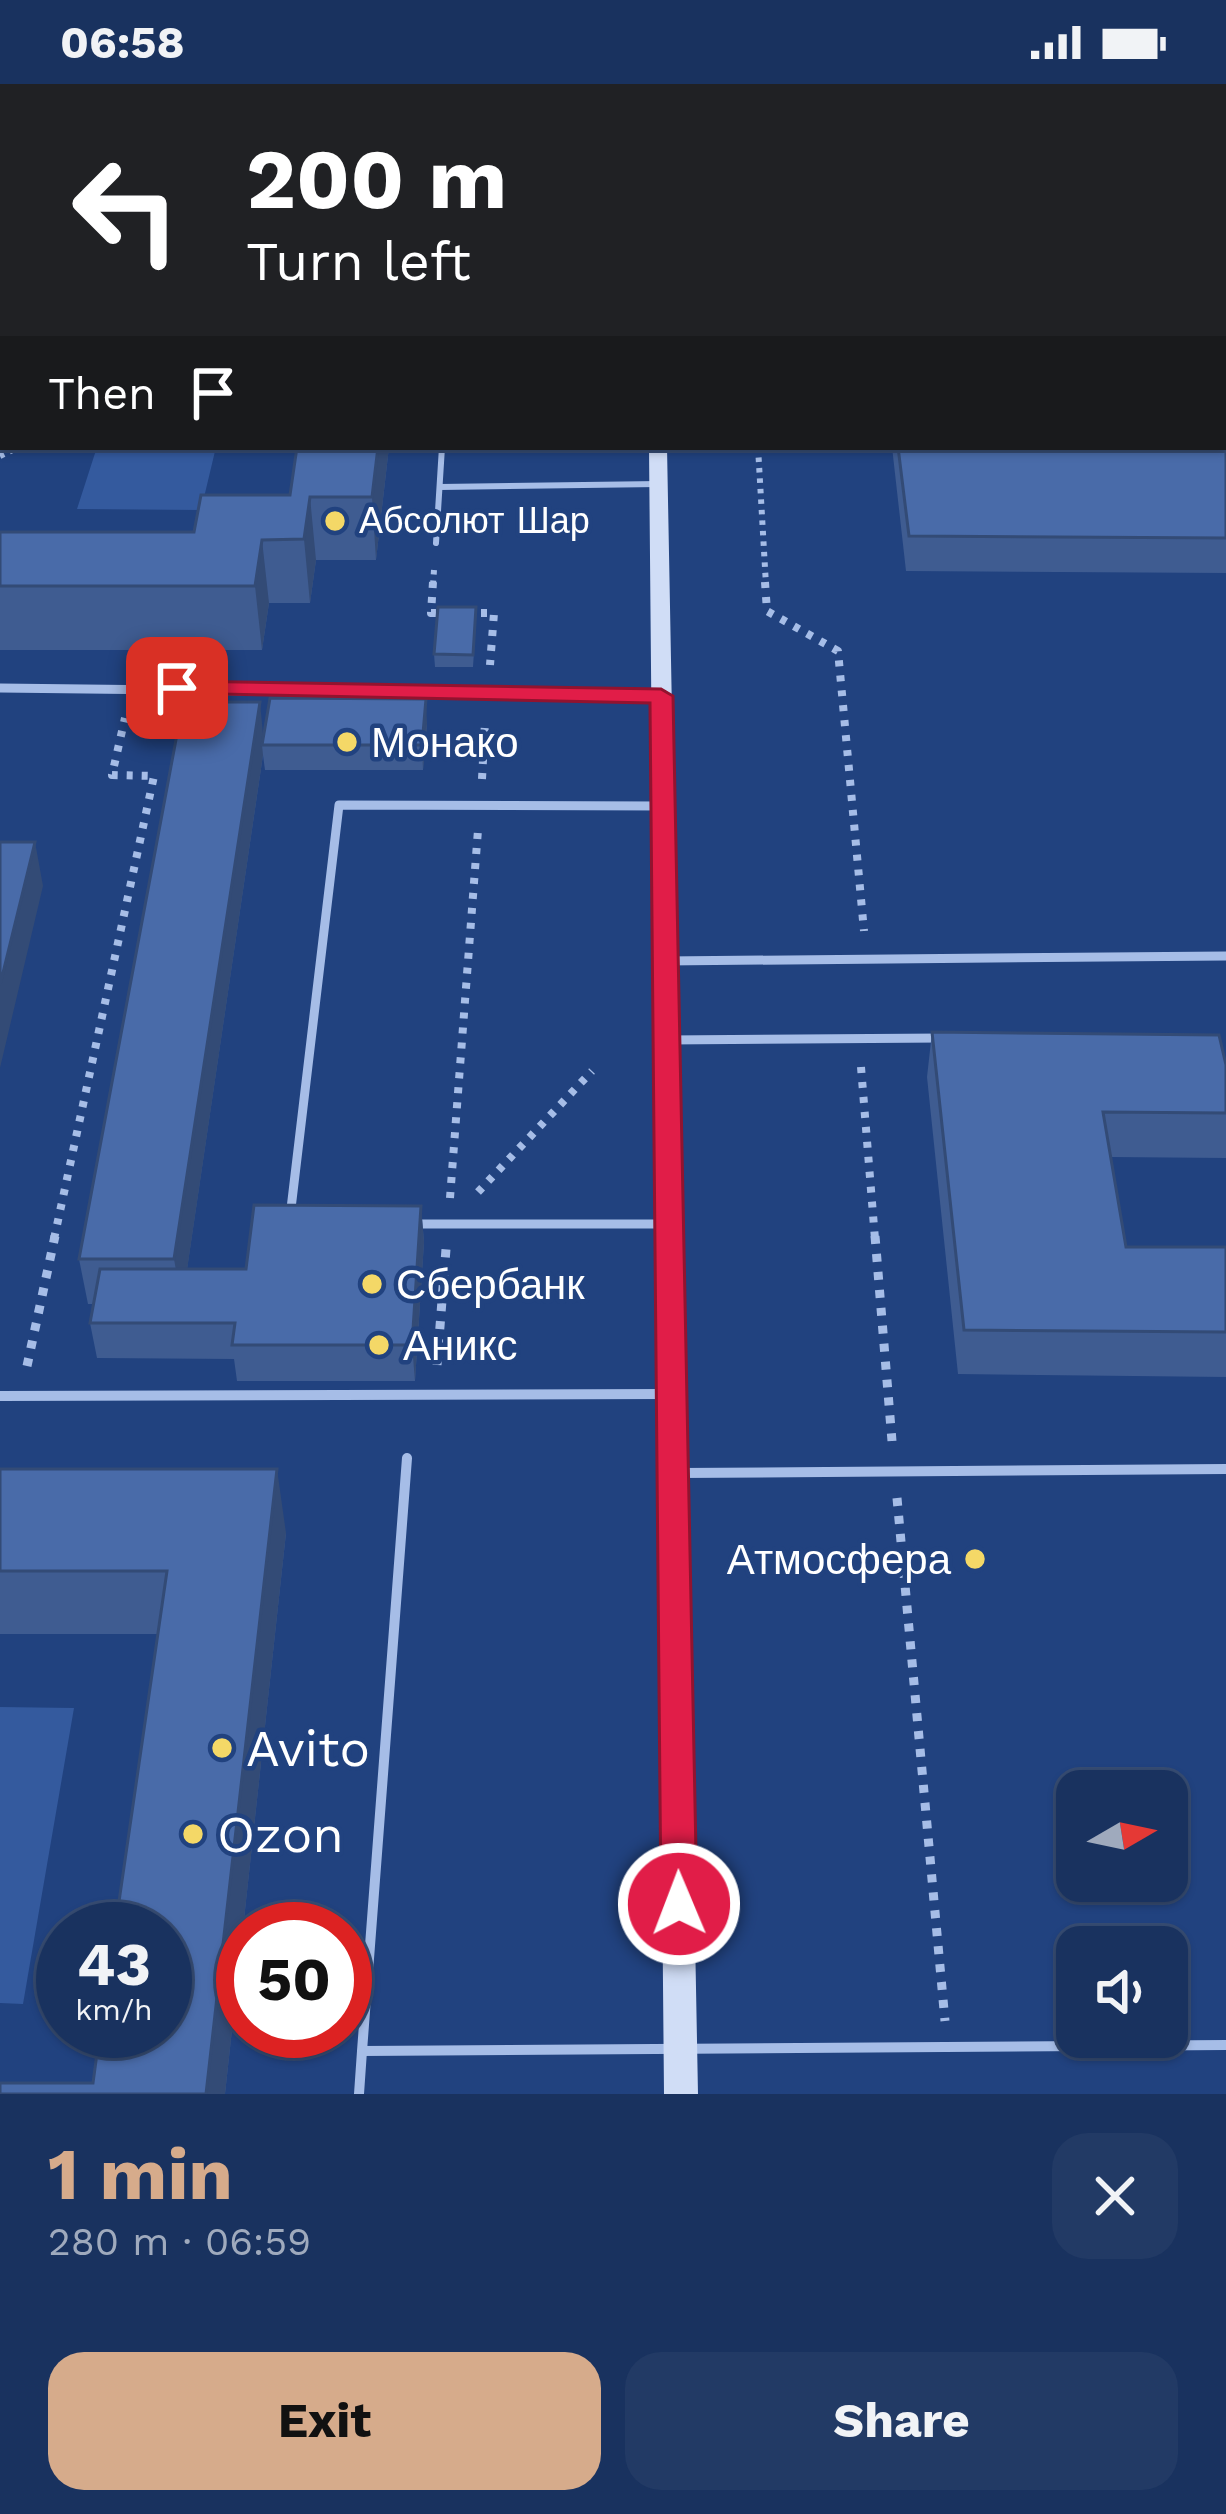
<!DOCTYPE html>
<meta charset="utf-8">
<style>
:root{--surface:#19325f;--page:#223a65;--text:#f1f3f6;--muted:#9faabd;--line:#374d74;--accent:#d6ab8b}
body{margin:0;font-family:"Work Sans",sans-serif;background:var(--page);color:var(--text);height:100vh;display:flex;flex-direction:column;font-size:45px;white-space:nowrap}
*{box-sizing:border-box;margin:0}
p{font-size:39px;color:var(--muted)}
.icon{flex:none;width:66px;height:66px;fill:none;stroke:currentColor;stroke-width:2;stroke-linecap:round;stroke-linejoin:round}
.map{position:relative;height:2010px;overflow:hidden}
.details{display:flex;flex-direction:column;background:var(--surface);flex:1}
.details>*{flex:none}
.top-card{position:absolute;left:0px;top:0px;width:1227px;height:366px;box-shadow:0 3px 9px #0004,0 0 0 3px var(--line);background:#202124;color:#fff;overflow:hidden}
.needle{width:78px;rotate:81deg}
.fabs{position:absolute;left:1056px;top:1686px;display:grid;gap:24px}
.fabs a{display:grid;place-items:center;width:132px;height:132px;border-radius:24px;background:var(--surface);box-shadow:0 3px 9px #0004,0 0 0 3px var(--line);font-size:60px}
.speed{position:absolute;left:36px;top:1818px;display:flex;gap:24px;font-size:60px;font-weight:700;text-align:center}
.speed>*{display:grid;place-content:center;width:156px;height:156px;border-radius:50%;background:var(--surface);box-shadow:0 3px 9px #0004,0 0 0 3px var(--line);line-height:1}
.speed small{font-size:30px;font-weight:400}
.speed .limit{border:18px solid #d22;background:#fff;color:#111}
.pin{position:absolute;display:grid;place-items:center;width:102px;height:102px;color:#fff;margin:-51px;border-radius:24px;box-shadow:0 6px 18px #0006}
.me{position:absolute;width:132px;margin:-66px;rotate:359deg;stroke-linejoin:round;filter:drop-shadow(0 0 9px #0008)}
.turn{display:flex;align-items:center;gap:42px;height:252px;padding:0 48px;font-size:54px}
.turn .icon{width:156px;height:156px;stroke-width:2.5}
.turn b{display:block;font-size:84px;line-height:102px}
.then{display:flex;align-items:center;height:114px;padding:0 48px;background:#0003;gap:24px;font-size:45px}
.round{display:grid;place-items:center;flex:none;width:126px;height:126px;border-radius:36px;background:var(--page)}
.summary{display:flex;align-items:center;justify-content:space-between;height:204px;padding:0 48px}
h1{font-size:72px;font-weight:700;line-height:90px;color:var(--accent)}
.action{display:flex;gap:24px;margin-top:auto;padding:24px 48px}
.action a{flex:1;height:138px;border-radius:36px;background:var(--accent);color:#111;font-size:48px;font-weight:700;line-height:138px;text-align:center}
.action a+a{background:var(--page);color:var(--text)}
.status{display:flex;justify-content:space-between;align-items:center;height:84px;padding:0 60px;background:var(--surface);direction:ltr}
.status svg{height:33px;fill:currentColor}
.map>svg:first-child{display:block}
</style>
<div class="status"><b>06:58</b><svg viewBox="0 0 49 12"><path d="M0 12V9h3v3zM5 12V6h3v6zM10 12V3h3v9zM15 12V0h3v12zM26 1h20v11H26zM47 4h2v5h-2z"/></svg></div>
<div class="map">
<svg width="1226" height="2010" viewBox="0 0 1226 2010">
<rect width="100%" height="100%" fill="#21427f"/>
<path fill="#345a9e" d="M97 363H216L201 426 77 425Z
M0 1623 74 1624 23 1920 0 1919Z"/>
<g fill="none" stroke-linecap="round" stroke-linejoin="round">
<path stroke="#a6bde7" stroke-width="6" stroke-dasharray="4.5 6" stroke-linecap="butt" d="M758 363 766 501
M0 372 19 363
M433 501 434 486"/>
<path stroke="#a6bde7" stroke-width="8" stroke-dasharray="6 9" stroke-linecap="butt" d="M433 498 431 529H445
M765 498 767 527 838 567 864 847
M466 529H494L490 581
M482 695 485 638
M861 983 875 1155
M478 1108 592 987
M450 1114 478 746
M54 1155 154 692 112 691 125 634"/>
<path stroke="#a6bde7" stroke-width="9" stroke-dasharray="8 10" stroke-linecap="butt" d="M875 1152 892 1357
M437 1281 446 1165
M27 1282 55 1152
M897 1414 945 1937"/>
<path stroke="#a6bde7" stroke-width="6" d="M440 403 659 400
M436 459 442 363"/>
<path stroke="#a6bde7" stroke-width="9" d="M0 604 661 612
M665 877 1226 872
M667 956 943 954
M290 1133 339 721 663 722
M413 1140H666"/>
<path stroke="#a6bde7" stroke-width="10" d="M0 1312 667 1310
M407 1374 362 1967 1226 1961
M679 1389 1226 1385
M359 2010 362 1967"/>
<path fill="#d0ddf6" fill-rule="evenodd" d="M646 0H660V3H646Z
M649 363H667L698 2010H664Z"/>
</g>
<path fill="#3f5c91" d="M0 64H3V153H0Z
M1226 178V489L906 487 892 363H1224Z
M297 363H389L376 476H316L310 519H269L262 566H0V448H194L290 411Z
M476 536 473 583H435L434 570Z
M427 640 423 686H265L263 671 187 1185H246L421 1122 424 1158 415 1297H237L234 1275 97 1274 90 1239 93 1220H88L79 1175 263 652Z
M932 948 1226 981V1074L1111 1073 1126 1163H1226V1293L958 1290 927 993Z
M0 1385 286 1449 225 2010H0L93 1999 158 1550H0Z"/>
<path fill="#334b76" d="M378 363H389L376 476 372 413Z
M310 413 316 476 310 519 304 455Z
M262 456 269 519 262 566 255 502Z
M426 615 427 640 423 686 422 661Z
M260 618 264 661H262L263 671 182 1220 174 1175Z
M35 758 43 802 0 984V901Z
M421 1122 424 1158 415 1297 412 1261Z
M277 1385 286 1449 225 2010H206Z"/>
<path fill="#496ba9" stroke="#334b76" stroke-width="3" d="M0 64H3V97H0Z
M1224 173 1226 178V454L909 452 898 363H1224Z
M297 363H378L372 413H310L304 455 262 456 255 502H0V448H194L201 411H290Z
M438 523H476L473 571 434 570Z
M270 614 426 615 422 661H262Z
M183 618H260L174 1175H79Z
M0 758H35L0 901Z
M932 948 1219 951 1226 981V1029L1103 1028 1126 1163H1226V1248L964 1246Z
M254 1121 421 1122 412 1261H232L235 1239H90L100 1185H246Z
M0 1385H277L206 2010H0V1999H93L100 1947H165V1845H115L167 1487H0Z"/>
<path fill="#e11d48" stroke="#92132f" stroke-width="3" d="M177 597 661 605 673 612 697 1820 692 1832 679 1836 666 1832 661 1820 650 619 169 609V599Z"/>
<g fill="#f4d867" stroke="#21427f" stroke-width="4.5">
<circle cx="335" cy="437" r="12"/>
<circle cx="347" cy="658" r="12"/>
<circle cx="372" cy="1200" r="12"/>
<circle cx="379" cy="1261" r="12"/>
<circle cx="975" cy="1475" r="12"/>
<circle cx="222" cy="1664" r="12"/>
<circle cx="193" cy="1750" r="12"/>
</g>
<g text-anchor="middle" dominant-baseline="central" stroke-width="9" stroke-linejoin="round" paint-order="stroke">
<g font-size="36" fill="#fff" stroke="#21427f" text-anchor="start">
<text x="359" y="437">Абсолют Шар</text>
</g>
<g font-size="42" fill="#fff" stroke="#21427f" text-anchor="start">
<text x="371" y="658">Монако</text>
<text x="396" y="1200">Сбербанк</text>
<text x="403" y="1261">Аникс</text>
<text x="951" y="1475" text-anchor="end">Атмосфера</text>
</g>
<g font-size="51" fill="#fff" stroke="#21427f" text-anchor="start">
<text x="246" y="1664">Avito</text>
<text x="217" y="1750">Ozon</text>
</g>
</g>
</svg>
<div class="fabs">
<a><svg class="needle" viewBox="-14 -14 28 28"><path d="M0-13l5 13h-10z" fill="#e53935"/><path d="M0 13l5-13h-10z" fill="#9faabd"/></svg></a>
<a><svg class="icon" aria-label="sound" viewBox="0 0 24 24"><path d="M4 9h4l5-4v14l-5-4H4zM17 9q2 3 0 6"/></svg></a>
</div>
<div class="speed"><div>43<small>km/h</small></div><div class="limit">50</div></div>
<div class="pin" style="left:177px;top:604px;background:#d93025"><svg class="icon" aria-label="arrive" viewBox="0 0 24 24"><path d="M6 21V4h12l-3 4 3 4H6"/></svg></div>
<svg class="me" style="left:679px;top:1820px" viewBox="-20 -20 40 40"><circle r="17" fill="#e11d48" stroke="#fff" stroke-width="3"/><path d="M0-11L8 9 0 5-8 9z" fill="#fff"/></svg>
<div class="top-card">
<div class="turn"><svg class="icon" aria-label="left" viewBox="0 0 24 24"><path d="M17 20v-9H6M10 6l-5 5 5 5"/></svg><div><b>200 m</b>Turn left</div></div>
<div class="then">Then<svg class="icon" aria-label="arrive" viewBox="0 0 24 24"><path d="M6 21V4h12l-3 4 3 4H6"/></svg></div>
</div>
</div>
<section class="details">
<div class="summary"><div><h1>1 min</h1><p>280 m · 06:59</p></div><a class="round"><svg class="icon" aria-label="close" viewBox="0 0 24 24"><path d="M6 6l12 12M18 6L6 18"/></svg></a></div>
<div class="action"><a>Exit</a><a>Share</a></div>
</section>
